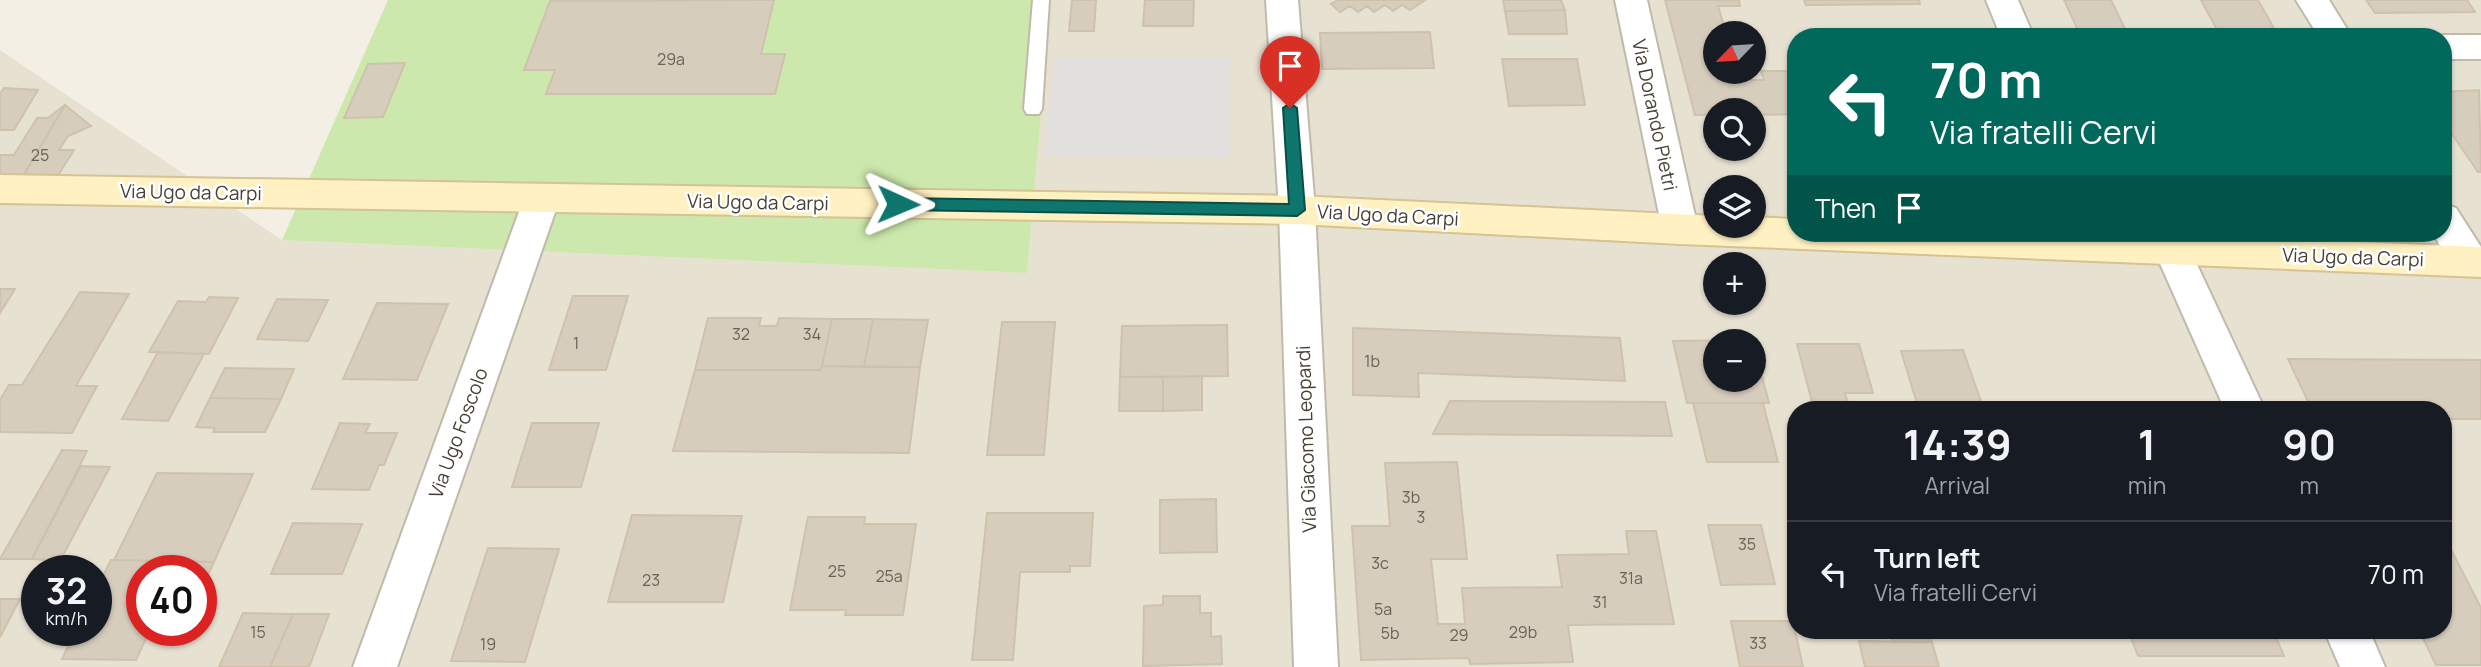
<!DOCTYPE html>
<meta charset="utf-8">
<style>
:root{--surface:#171b24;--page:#20242c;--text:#f1f3f6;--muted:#9ea1a6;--line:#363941}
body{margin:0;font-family:Manrope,sans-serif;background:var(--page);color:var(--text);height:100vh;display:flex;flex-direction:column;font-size:26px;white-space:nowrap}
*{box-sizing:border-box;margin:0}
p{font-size:23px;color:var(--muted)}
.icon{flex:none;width:38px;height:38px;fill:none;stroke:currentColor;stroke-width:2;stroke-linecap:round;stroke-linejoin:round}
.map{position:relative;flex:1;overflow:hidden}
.side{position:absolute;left:1787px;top:401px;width:665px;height:238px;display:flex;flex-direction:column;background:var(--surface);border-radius:28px;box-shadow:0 2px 5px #0004}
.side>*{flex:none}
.top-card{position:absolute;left:1787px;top:28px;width:665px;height:214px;border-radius:28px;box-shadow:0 2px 5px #0004;background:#00695c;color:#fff;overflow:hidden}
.needle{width:46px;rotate:245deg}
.tools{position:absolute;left:1703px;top:21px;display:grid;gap:14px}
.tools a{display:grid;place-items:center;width:63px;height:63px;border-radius:50%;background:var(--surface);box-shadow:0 2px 5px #0004;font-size:35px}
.speed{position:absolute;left:21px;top:555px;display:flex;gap:14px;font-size:35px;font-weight:700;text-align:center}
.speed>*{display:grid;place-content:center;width:91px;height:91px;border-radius:50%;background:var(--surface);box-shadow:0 2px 5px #0004;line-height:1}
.speed small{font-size:18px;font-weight:400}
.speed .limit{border:10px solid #d22;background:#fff;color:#111}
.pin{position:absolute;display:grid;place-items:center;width:60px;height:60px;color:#fff;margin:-72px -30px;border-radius:50% 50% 50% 0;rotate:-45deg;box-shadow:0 0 7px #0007}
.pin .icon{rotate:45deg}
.me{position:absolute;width:77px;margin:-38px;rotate:91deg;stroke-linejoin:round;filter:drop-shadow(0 0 5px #0008)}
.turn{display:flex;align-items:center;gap:24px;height:147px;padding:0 28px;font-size:32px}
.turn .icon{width:91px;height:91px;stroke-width:2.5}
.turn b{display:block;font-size:49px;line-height:60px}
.then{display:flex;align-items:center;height:66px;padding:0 28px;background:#0003;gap:14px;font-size:26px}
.eta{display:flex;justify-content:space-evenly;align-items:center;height:119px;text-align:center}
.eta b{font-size:42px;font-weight:700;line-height:49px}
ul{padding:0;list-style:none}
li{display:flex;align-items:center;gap:21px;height:105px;padding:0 28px;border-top:2px solid var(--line)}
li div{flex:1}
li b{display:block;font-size:26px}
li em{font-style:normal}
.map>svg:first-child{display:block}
</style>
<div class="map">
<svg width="2481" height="667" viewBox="0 0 2481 667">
<rect width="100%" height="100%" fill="#f3efe5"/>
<path fill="#e7e1d2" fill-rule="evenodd" d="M1051 0H2481V667H0V50L282 240 1027 273ZM1715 33H1754V72H1715ZM1796 37H2443V233H1796ZM1715 110H1754V149H1715ZM1715 187H1754V226H1715ZM1715 264H1754V303H1715ZM1715 341H1754V380H1715ZM1796 410H2443V630H1796ZM37 570H96V630H37ZM142 570H201V630H142Z"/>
<path fill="#cce8ac" d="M388 0H1051L1027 273 282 240Z"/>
<path fill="#e3e1dd" d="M1055 57 1230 58 1229 157 1044 156Z"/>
<path fill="#d7cdbd" stroke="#cfc2ad" stroke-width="2" d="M774 0 761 54H785L775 94H546L555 70H524L550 1Z
M1072 0H1096L1094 31H1069Z
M1145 0H1194L1193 26H1143Z
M1338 0H1425L1410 10 1402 5 1393 11 1385 5 1374 12 1367 6 1358 12 1350 6 1340 12 1331 4Z
M1503 0H1561L1565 10 1505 11Z
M1665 0H1739L1740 6H1718L1726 33H1715V72H1731L1734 80H1764L1761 71H1796V114L1754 115V110H1715V115H1695Z
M1804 0H1919L1920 4 1806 5Z
M2064 0H2111L2129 37H2081Z
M2201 0H2258L2279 37H2221Z
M2366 0H2467L2475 12 2375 13Z
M1565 10 1567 34H1509L1505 11Z
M1430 32 1434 68 1322 69 1320 33Z
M1502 59H1577L1585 105 1509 106Z
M405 63 383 117 344 118 368 64Z
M4 88 38 90 14 130H0V94Z
M2479 90 2481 172H2478L2443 121V92Z
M65 105 91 126 68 136 59 150H74L55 180 20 181Z
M65 105 21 180 0 179V155H14L37 118H48Z
M0 289H15L0 313Z
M80 292 129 294 76 386H97L72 433 0 432V400L9 385H22Z
M573 296H628L606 370H549Z
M209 297 238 298 209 354 149 352 178 301 206 302Z
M277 299 328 300 308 341 257 339Z
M377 303 448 304 417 380 343 379Z
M708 318H761L759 326H777L779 318 832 319 821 370H695Z
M832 319H873L864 367 822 366Z
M873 319 928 320 920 367H864Z
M1002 322H1055L1044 455H987Z
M1227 325 1228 376 1120 377 1122 326Z
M1353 328 1620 338 1625 381 1418 373 1419 397 1353 395Z
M1752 340 1715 341V380H1754V345L1769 403H1687L1673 341Z
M1797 344H1859L1873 393H1845L1850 410H1814Z
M1963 350 1983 407 1919 410 1901 351Z
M158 352 204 354 168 421 122 419Z
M2288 359 2481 360V419H2443V410H2312Z
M822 366 920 367 909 453 673 451 695 370H821Z
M225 368 294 369 281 399 210 398Z
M1202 376V410L1163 411V377Z
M1120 377H1163V411H1119Z
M210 398 281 399 265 432H213L215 428 196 427Z
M1450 401 1665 402 1672 436 1433 434Z
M1693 403H1763L1778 462H1707Z
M340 423 370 424 365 433H397L384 465H379L369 490 312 489Z
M532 423H599L581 487H512Z
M62 450 87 451 32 559H0Z
M1457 462 1467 559H1431L1438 624H1465L1462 588 1562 587 1557 555 1629 554 1626 531H1656L1674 624 1568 625 1573 662 1470 664 1469 658 1361 660 1352 526H1390L1385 463Z
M81 466 110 467 60 561 32 559Z
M157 473 253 474 214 562 114 560Z
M1216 499 1217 552 1160 553V500Z
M987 513H1093L1090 566H1070V572H1020L1013 660H972Z
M632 515 742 516 723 602H608Z
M808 517H865L864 524H916L903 615H845L846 610H790Z
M293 523 362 524 342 574H271Z
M1708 525H1761L1775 584 1721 585Z
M2443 534 2481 608V665H2436L2419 630H2443Z
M488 548 559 549 525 662 451 661Z
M111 560 214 562 202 587 201 570H142V630H150L136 660 62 659 76 630H96V590Z
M1163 596H1200V613H1211V637L1221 636 1222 664 1143 666 1144 606 1163 605Z
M0 599H20L0 637Z
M243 613 293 614 270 667H219Z
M293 614H329L309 667H270Z
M1731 621H1793L1803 667H1740Z
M1890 630H1929L1932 642H1893Z
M2128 630H2273L2284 656H2138Z
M1859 641 1932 642 1939 667H1865Z"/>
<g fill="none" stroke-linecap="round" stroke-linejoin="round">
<defs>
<path id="lane" d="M1033 0H1049L1042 109 1039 114H1027L1024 109Z"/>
<path id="street" d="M1266 0H1298L1315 210 1338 667H1294L1279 210Z
M1615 0H1647L1698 229 1693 239 1680 244 1667 239 1662 229Z
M1986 0H2018L2034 37H2001Z
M2296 0H2329L2352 37H2319Z
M2443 35H2481V59H2443V37H2437Z
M542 184 555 188 560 198 397 667H353L524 198 529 188Z
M2443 204 2456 208 2481 247V272C2453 282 2445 253 2433 233H2443Z
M2172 235 2185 239 2265 410H2225L2154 250 2159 239Z
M2324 630H2369L2385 667H2340Z"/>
<path id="secondary" d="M0 175 1297 196 1715 216V226H1754V217L1796 219V233H2132L2481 247V277L1680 244 1297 224 0 203Z"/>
</defs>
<use href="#lane" stroke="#c1b9aa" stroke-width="4"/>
<use href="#street" stroke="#c1b9aa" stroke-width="4"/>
<use href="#secondary" stroke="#d4c393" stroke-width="4"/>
<use href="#lane" fill="#fff" fill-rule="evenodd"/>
<use href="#street" fill="#fff" fill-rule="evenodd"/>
<use href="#secondary" fill="#fff1c2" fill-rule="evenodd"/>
</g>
<path fill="#0f766e" stroke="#0a4d48" stroke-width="2" d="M1290 103 1297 108 1305 210 1297 216 898 210 890 204 898 198 1289 204 1283 108Z"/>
<g text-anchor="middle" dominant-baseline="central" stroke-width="5" stroke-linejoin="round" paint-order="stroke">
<g font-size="16" fill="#6a6256">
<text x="671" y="59">29a</text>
<text x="40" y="155">25</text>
<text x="741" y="334">32</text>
<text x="812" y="334">34</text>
<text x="576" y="343">1</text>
<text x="1372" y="361">1b</text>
<text x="1411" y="497">3b</text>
<text x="1421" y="517">3</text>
<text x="1747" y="544">35</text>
<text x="1380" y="563">3c</text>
<text x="837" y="571">25</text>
<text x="889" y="576">25a</text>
<text x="1631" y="578">31a</text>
<text x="651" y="580">23</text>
<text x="1600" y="602">31</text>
<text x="1383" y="609">5a</text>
<text x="258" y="632">15</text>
<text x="1523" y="632">29b</text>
<text x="1390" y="633">5b</text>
<text x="1459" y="635">29</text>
<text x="1758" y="643">33</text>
<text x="488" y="644">19</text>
</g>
<g font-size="19" fill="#453f34" stroke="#fff">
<text transform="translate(1655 115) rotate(78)">Via Dorando Pietri</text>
<text transform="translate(191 192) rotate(1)">Via Ugo da Carpi</text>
<text transform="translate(758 202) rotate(1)">Via Ugo da Carpi</text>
<text transform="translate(1388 215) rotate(3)">Via Ugo da Carpi</text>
<text transform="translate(2353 257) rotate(2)">Via Ugo da Carpi</text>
<text transform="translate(458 433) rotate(-70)">Via Ugo Foscolo</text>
<text transform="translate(1306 439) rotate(-92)">Via Giacomo Leopardi</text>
</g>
</g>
</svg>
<div class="tools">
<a><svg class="needle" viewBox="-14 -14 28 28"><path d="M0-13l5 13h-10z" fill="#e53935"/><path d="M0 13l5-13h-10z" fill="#9ea1a6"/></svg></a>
<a><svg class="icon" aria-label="search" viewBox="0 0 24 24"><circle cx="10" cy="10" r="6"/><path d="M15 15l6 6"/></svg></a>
<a><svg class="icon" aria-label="layers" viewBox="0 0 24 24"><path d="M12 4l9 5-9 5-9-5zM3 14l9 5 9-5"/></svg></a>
<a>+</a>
<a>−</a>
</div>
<div class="speed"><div>32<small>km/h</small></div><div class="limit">40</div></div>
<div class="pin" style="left:1290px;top:108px;background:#d93025"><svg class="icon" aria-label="arrive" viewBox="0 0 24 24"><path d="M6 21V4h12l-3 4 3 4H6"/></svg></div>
<svg class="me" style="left:898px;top:204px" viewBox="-20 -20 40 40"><path d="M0-17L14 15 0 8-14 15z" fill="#0f766e" stroke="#fff" stroke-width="4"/></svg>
<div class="top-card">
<div class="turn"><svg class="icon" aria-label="left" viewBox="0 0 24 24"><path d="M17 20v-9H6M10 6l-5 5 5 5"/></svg><div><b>70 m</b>Via fratelli Cervi</div></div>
<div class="then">Then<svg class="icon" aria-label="arrive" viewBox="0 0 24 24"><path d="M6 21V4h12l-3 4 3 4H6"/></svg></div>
</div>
<section class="side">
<div class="eta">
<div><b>14:39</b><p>Arrival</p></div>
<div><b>1</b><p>min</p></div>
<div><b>90</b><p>m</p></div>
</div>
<ul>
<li><svg class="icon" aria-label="left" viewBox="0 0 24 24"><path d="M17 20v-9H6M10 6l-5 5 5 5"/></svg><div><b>Turn left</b><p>Via fratelli Cervi</p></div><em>70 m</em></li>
</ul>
</section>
</div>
